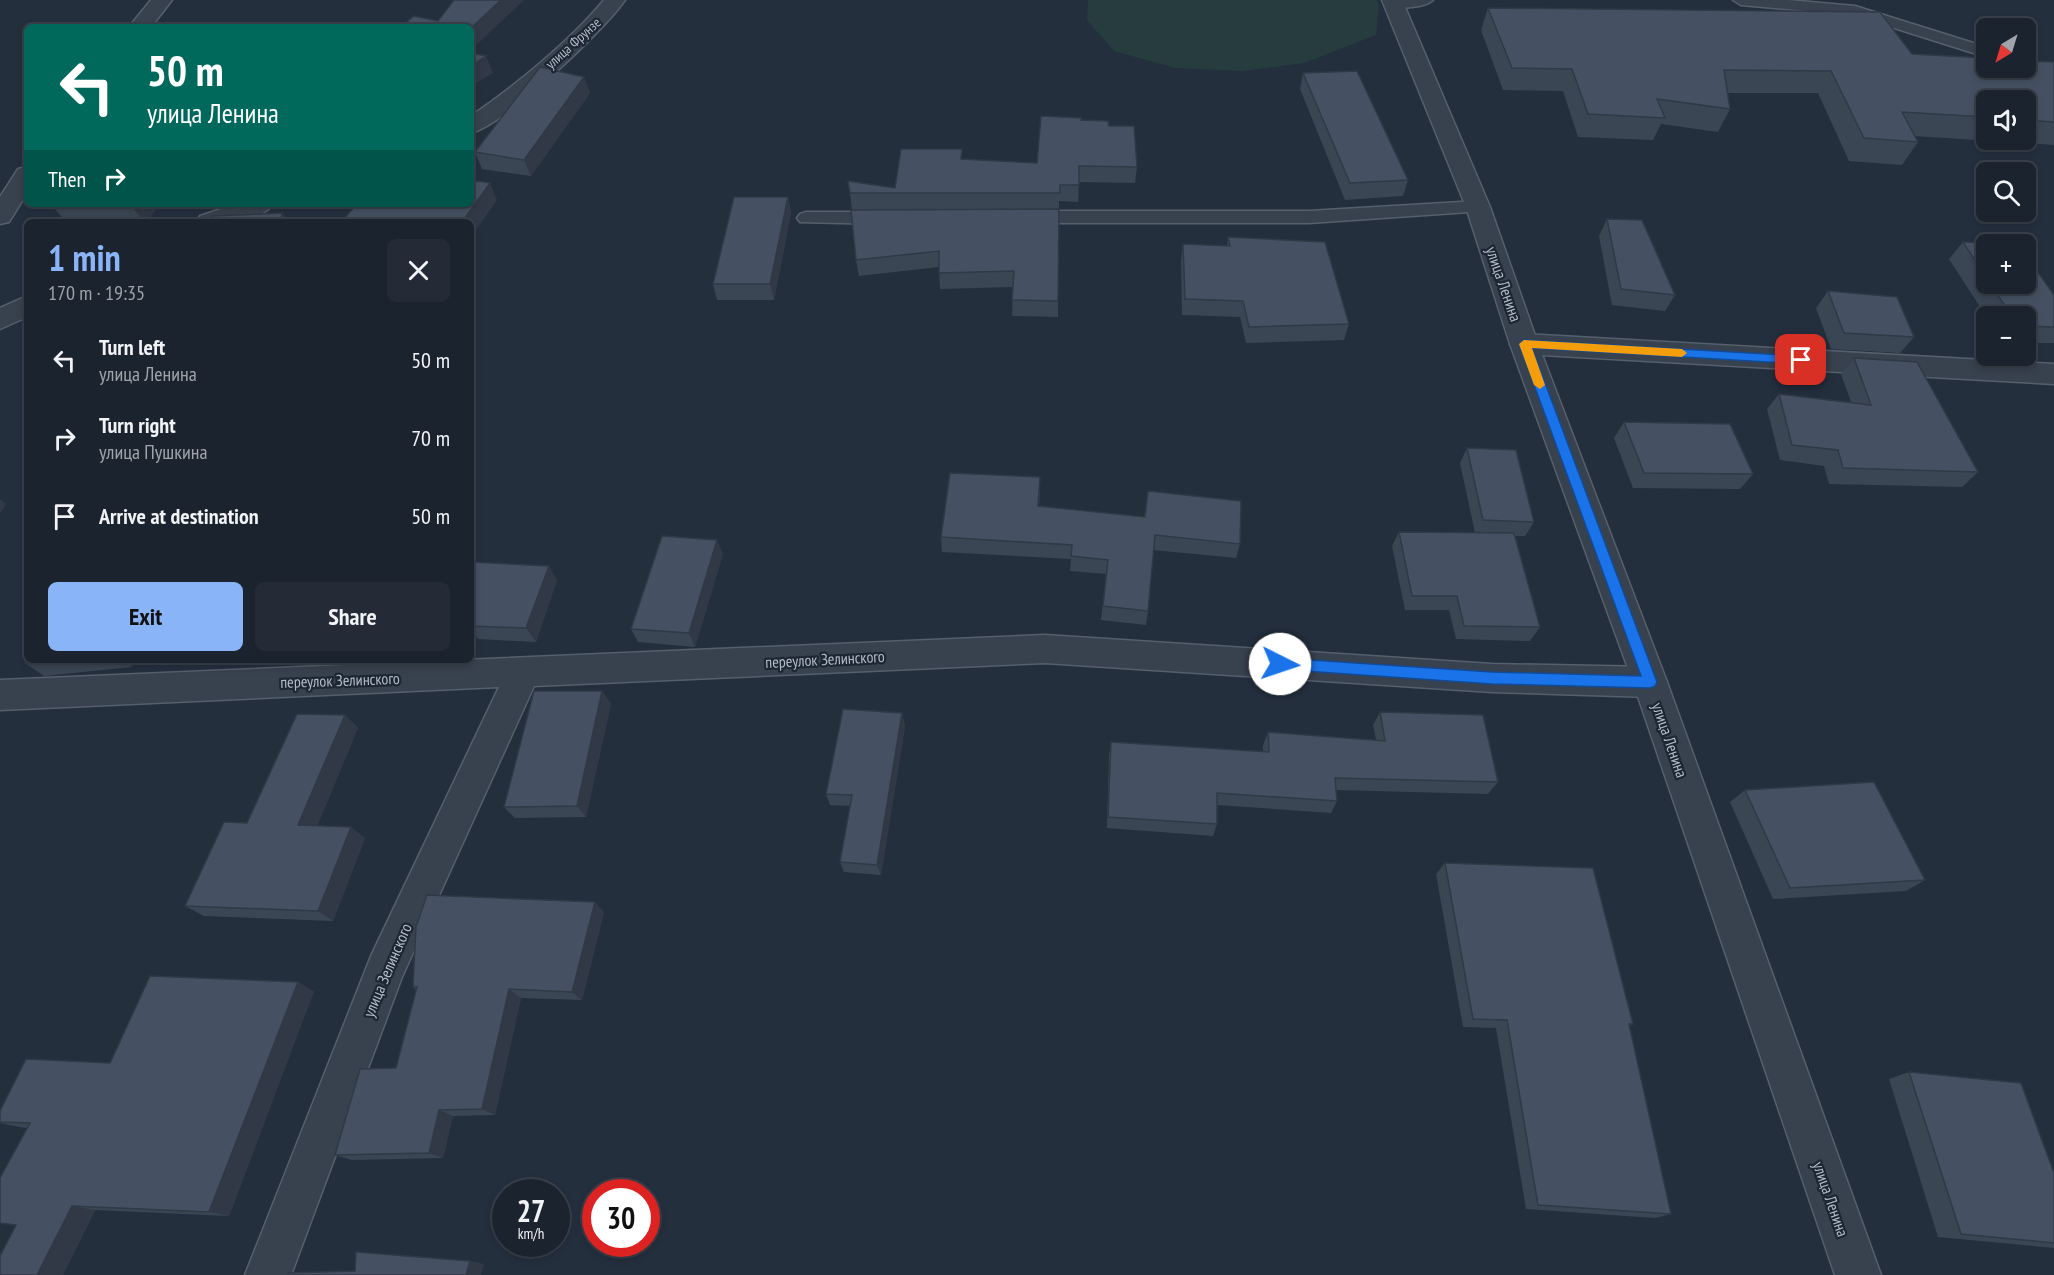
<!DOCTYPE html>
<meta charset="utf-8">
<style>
:root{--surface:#1b232e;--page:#242b36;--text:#f1f3f6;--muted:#a0a4aa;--line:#39404a;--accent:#8ab4f8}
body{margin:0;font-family:"PT Sans Narrow",sans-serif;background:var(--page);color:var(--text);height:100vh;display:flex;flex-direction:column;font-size:22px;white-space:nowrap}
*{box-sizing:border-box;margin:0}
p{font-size:20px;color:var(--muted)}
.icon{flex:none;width:33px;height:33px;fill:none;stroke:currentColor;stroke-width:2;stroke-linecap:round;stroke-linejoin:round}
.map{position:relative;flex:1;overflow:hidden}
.details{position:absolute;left:24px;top:219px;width:450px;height:444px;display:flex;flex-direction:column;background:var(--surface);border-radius:9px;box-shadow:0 3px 9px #0003,0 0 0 2px var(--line)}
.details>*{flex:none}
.hud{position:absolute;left:24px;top:24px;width:450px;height:183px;border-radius:9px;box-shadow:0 3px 9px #0003,0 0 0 2px var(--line);background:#00695c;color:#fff;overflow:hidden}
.needle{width:39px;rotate:218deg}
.tools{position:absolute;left:1976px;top:18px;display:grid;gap:12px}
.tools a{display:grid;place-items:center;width:60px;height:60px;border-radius:9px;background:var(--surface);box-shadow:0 3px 9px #0003,0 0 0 2px var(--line);font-size:30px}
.speed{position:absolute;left:492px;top:1179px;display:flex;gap:12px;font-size:30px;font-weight:700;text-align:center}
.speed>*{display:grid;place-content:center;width:78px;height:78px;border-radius:50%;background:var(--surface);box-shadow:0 3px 9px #0003,0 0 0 2px var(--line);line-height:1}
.speed small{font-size:15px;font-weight:400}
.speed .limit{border:9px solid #d22;background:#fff;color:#111}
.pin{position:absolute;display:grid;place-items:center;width:51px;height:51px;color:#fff;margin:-26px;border-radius:12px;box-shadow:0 3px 9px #0006}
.me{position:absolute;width:66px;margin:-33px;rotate:94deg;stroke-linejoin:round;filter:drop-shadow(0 0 4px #0008)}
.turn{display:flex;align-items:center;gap:21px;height:126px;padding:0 24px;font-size:27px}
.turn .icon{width:78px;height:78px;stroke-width:2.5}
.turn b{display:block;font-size:42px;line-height:51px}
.then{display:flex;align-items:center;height:57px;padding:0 24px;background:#0003;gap:12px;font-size:22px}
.round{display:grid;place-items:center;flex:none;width:63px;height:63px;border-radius:9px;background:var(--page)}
.head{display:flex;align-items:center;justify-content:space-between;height:102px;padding:0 24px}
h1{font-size:36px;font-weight:700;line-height:45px;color:var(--accent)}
.action{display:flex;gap:12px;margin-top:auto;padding:12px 24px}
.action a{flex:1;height:69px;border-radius:9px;background:var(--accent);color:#111;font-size:24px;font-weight:700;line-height:69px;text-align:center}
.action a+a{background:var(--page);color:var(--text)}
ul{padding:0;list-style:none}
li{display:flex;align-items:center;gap:18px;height:78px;padding:0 24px}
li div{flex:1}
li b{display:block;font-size:22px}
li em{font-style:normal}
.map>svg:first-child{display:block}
</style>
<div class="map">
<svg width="2054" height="1275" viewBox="0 0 2054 1275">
<rect width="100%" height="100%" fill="#242f3e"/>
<path fill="#263c3f" d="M1088 0H1377L1379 5 1376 35 1304 63 1242 71 1175 68 1114 51 1087 20Z"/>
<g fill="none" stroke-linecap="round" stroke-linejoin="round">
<defs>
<path id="service" d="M1388 0H1433C1425 8 1399 9 1389 6L1386 3Z
M1733 0H1788L1855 6 1986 47V57L1853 15 1741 5Z
M1478 201 1484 203 1487 207 1484 211 1309 223H1027L1021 221 1018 217 1021 213 1027 211H1309Z
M806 212H884L890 214 893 218 890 222 884 224 800 222 797 218 800 214Z"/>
<path id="minor" d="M151 0H172L151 27H129Z
M604 0H625C605 30 504 125 471 133V116C515 86 570 41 604 0Z
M27 167V193L9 222 0 224V197L18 169Z
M236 204H273C261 223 217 222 196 222L200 216Z
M27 296V317L0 329V308Z
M1524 334 2054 364V384L1524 354 1514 351 1510 344 1514 337Z
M1045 635 1492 664 1650 667 1662 672 1667 682 1662 692 1650 697 1492 692 1045 663 534 686 402 977 291 1275H245L371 956 499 687 0 710V680Z"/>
<path id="tertiary" d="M1382 0H1402L1490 207 1538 344 1667 682 1881 1275H1835L1633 682 1510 344 1466 207Z"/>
</defs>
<use href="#service" stroke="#565f6c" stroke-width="3"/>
<use href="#minor" stroke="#565f6c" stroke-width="3"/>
<use href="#tertiary" stroke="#565f6c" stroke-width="3"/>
<use href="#service" fill="#38414e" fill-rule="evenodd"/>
<use href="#minor" fill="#38414e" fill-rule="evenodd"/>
<use href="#tertiary" fill="#38414e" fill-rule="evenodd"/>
</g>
<path fill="#3b4654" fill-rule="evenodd" d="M1488 8 1912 54 2054 62V145L1915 136 1918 142 1902 165 1849 161 1818 93H1728L1730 109 1718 132 1661 124 1653 140 1578 137 1563 91 1503 90 1481 30ZM1986 100H2025V140H1986Z
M1303 73 1408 180 1403 196 1345 200 1300 89Z
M590 93 531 176 482 169 475 152Z
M1081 120 1109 126 1137 167 1135 183 1079 182 1078 202 1059 201V209L852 210 850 193 895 188 962 159 1037 163Z
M788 197 791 213 774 300H717L713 284Z
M51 204H160L146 222H106L64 220Z
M1059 209 1058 317 1012 316 1013 287 940 289 939 267 859 276 856 260Z
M1607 219 1675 295 1665 311 1612 305 1599 236Z
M1228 237 1349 324 1344 340 1246 343 1240 317 1182 315 1181 260 1183 244 1227 246Z
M1963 242 1986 244V284H2025L2054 295V343H2025V316H1986L1949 259Z
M1828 291 1914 337 1900 353 1831 349 1816 308Z
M1854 358 1978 472 1962 487 1829 484 1824 466 1780 460 1767 409 1779 394 1851 402 1841 374Z
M1624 422 1753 474 1740 489 1633 488 1614 438Z
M1467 448 1534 522 1525 536H1514L1540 627 1530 641 1456 639 1449 610H1405L1392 546 1399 532 1475 533 1460 463Z
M1148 491 1240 544 1236 558 1153 550 1148 611 1146 625 1101 620 1106 574 1070 571 1071 559 942 552 941 537 1040 492 1039 506 1144 517Z
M723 554 695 647 638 642 631 629Z
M471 562 557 580 536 642 478 639 471 629Z
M27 660H134L132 667 44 676 25 663Z
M602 691 611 704 586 817 515 818 504 807Z
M1380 712 1498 782 1488 794 1336 790 1337 801 1331 813 1217 805V824L1213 836 1107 828 1109 754 1111 742 1263 752V745L1268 732 1376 740 1373 725Z
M902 713 905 726 881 875 844 872 840 862 850 806 830 805 826 794Z
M345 715 358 728 317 826 365 838 333 921 204 916 185 906 247 823Z
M1745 790 1925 880 1906 891 1773 899 1730 802Z
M1445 863 1633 1024 1629 1026 1671 1214 1655 1218 1526 1209 1496 1028 1463 1027 1436 874Z
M604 912 582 1000 521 998 495 1115 453 1116 443 1158 352 1160 335 1155 396 1068 416 990 413 987Z
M314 991 229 1216 95 1210 63 1275H0L16 1225 27 1128 19 1127 0 1123V1111L110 1063Z
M1909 1072 2054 1173V1248L1938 1237 1889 1079Z"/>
<path fill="#303945" d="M501 0H524L471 50V28Z
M486 56 493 73 471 86V66Z
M584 77 590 93 531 176 524 160Z
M490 183 497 200 471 237V222H462Z
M788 197 791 213 774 300 770 284Z
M135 204H160L146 222H144L132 207Z
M283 213 289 222H279Z
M0 499 6 504 0 514Z
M717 540 723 554 695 647 689 633Z
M549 566 557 580 536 642 526 628Z
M122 660H134L132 667Z
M602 691 611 704 586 817 577 806Z
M902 713 905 726 881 875 877 865Z
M345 715 358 728 313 836 298 825Z
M351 827 365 838 333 921 318 911Z
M595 902 604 912 582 1000 572 992Z
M298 982 314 991 229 1216 209 1212Z
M509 989 521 998 495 1115 482 1109Z
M439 1110 453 1116 443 1158 429 1153Z
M72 1206 95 1210 63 1275H37Z
M470 1261 484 1264 481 1275H466Z"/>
<path fill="#455162" stroke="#303945" stroke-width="1.5" d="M454 0H501L471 28 401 27 414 16 438 21Z
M1488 8 1880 12 1912 54 1986 58V68H2025V61L2054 62V122L2025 120V100H1986V117L1902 112 1918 142 1864 138 1831 71 1724 70 1730 109 1657 99 1665 118 1588 114 1572 69 1512 68Z
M471 53 486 56 471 66Z
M540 67 584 77 524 160 475 152Z
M1357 71 1408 180 1350 183 1303 73Z
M1041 116 1081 118V120L1108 121 1109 126H1134L1137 167 1079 166V185H1060V193H850L848 181 895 188 901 149H962L961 159 1037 163Z
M471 180 490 183 462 222H341L357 204H471Z
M734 197H788L770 284H713Z
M51 204H135L132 207Z
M1059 209 1058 301 1012 300 1014 271 939 273V251L856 260 851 210Z
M283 213 279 222H209L212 216Z
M1607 219 1642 220 1675 295 1621 289Z
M1228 237 1325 242 1349 324 1249 327 1243 301 1185 299 1183 244 1230 246Z
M1963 242 2018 243 2019 244H1986V278Z
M2025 254 2054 295V327L2025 326V316H2012L1990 284H2025Z
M1828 291 1897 297 1914 337 1844 333Z
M1854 358 1917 362 1978 472 1843 468 1838 450 1792 445 1779 394 1871 405Z
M1624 422 1730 424 1753 474 1644 473Z
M1467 448 1516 450 1534 522 1483 520Z
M950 473 1040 477 1038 506 1145 517 1148 491 1241 501 1240 544 1155 535 1148 611 1103 606 1108 560 1071 556 1072 545 941 537Z
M1399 532 1514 533 1540 627 1464 626 1457 596H1412Z
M662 536 717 540 689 633 631 629Z
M471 562 549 566 526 628 471 626V618L474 609H471Z
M27 657V660H51L25 663Z
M534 691H602L577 806 504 807Z
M843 709 902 713 877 865 840 862 852 795 826 794Z
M1380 712 1483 715 1498 782 1335 778 1337 801 1217 793V824L1108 817 1111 742 1269 752 1268 732 1385 741Z
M297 714 345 715 298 825 351 827 318 911 185 906 224 822 247 823Z
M1874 782 1925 880 1790 888 1745 790Z
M1445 863 1593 868 1633 1024H1629L1671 1214 1538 1205 1507 1020 1473 1019Z
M427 895 595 902 572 992 509 989 482 1109 439 1110 429 1153 335 1155 360 1069 396 1068 417 987H413L416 927Z
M150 976 298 982 209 1212 72 1206 37 1275H0V1256L16 1225 0 1223V1178L30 1123 0 1122V1111L26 1059 110 1063Z
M1909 1072 2021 1083 2054 1173V1243L1961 1234Z
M356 1252 470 1261 466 1275H288L289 1273 355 1271Z"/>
<path fill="#1a73e8" stroke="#114b97" stroke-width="1.5" d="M1524 340 1801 356 1806 360 1801 364 1532 348 1657 682 1655 686 1650 688 1492 684 1275 669 1273 664 1275 660 1280 658 1492 672 1641 676 1519 344Z"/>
<path fill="#f59e0b" d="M1524 340 1682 349 1687 353 1682 357 1532 348 1545 385 1540 389 1534 385 1519 344Z"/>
<g text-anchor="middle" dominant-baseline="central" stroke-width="4.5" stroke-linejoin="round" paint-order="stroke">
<g font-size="14" fill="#b4bcc9" stroke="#1d2633">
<text transform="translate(573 43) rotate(-42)">улица Фрунзе</text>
</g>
<g font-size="16" fill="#b4bcc9" stroke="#1d2633">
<text transform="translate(1504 284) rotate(71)">улица Ленина</text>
<text transform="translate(825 659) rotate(-3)">переулок Зелинского</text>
<text transform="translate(340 680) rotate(-2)">переулок Зелинского</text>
<text transform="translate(1670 740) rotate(71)">улица Ленина</text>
<text transform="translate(387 970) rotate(-67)">улица Зелинского</text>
<text transform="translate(1831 1199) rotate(71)">улица Ленина</text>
</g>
</g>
</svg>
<div class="tools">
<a><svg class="needle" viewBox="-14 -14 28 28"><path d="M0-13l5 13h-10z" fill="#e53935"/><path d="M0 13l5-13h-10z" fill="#a0a4aa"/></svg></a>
<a><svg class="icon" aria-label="sound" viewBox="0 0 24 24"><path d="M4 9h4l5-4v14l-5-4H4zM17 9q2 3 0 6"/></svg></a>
<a><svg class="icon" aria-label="search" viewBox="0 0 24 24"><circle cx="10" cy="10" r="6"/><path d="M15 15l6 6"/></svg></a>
<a>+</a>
<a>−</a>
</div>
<div class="speed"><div>27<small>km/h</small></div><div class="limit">30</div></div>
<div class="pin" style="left:1801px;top:360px;background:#d93025"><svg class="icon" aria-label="arrive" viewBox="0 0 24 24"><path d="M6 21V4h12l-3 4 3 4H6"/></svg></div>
<svg class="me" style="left:1280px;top:664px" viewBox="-20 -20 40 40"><circle r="19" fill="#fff"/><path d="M0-13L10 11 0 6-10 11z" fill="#1a73e8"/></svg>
<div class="hud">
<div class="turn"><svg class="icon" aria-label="left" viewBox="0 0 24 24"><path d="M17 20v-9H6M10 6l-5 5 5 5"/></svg><div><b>50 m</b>улица Ленина</div></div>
<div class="then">Then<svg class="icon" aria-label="right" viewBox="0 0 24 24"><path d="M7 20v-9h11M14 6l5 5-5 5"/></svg></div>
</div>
<section class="details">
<div class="head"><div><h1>1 min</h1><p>170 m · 19:35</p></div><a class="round"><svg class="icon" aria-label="close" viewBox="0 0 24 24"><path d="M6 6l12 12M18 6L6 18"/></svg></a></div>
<ul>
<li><svg class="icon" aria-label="left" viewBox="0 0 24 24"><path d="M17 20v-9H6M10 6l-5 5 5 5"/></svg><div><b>Turn left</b><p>улица Ленина</p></div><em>50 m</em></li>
<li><svg class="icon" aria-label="right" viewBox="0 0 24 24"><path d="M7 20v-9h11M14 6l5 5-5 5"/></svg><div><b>Turn right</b><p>улица Пушкина</p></div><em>70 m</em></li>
<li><svg class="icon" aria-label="arrive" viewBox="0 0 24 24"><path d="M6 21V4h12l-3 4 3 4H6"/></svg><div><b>Arrive at destination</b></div><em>50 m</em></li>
</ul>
<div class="action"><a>Exit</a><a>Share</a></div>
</section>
</div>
